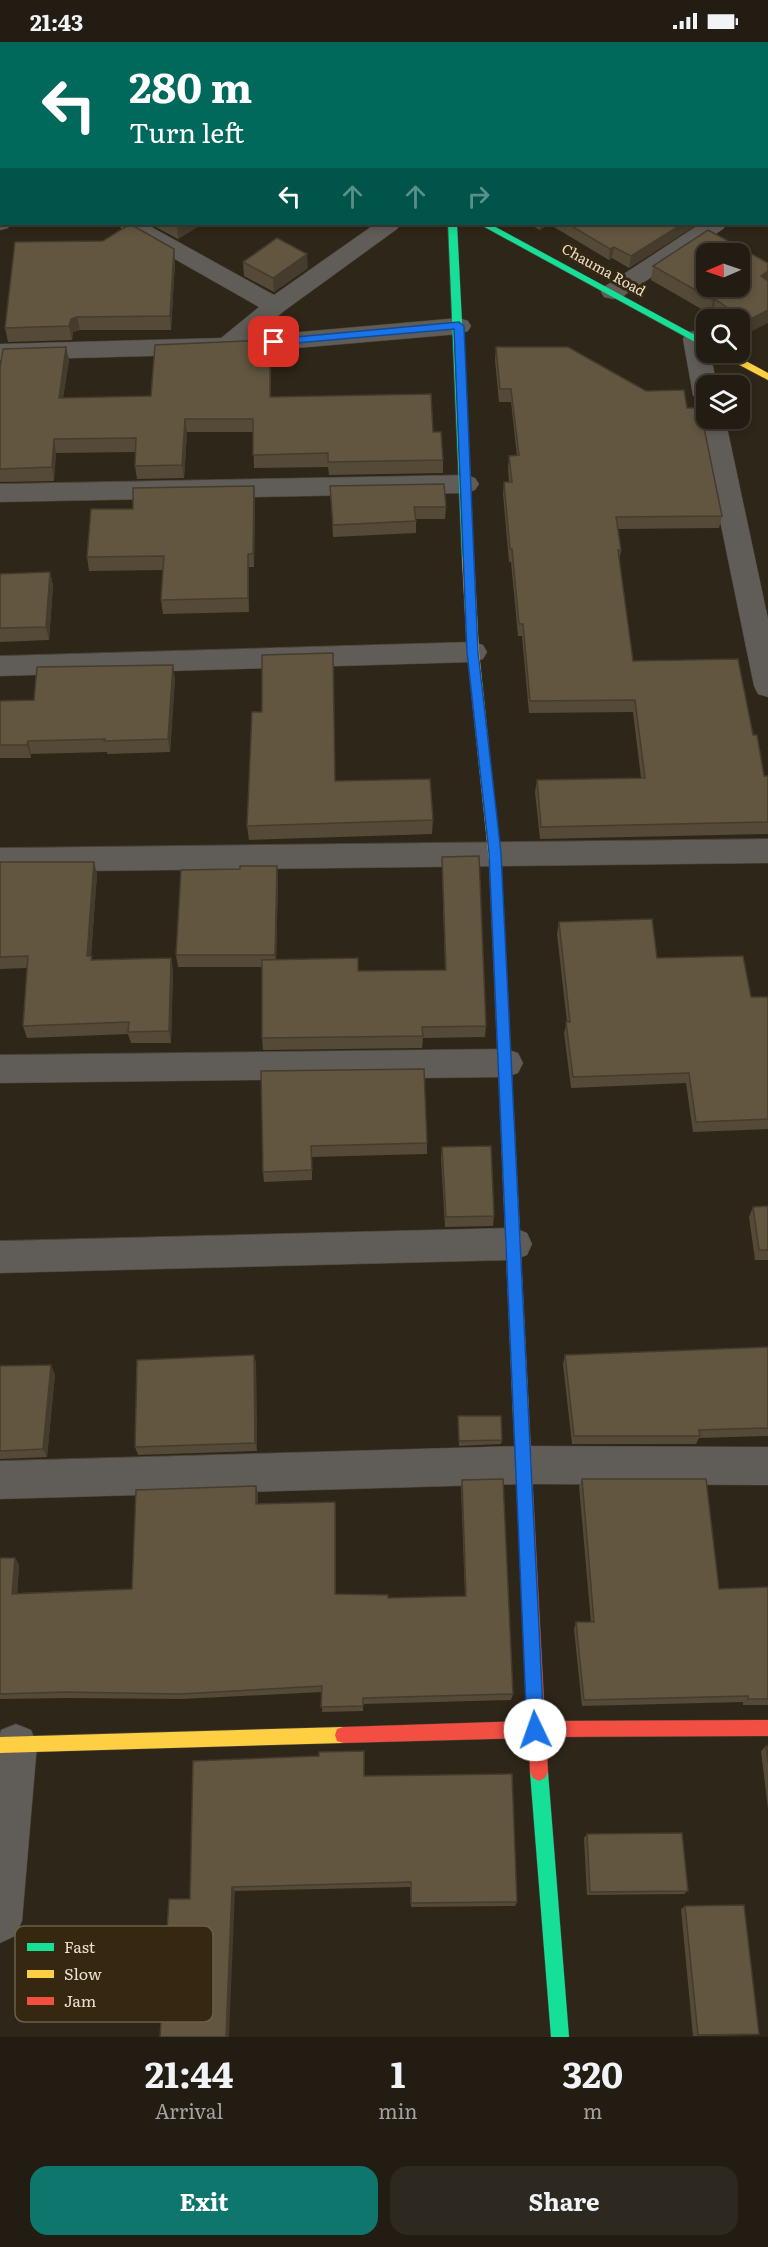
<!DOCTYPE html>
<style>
:root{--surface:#221c12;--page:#2e2920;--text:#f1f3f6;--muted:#a2a19f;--line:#3f3a32;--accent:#0f766e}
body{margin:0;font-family:Literata,serif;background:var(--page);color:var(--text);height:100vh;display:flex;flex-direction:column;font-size:22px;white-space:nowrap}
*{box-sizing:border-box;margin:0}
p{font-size:20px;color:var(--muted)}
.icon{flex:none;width:33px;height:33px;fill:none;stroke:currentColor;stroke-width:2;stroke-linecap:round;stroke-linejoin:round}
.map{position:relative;height:1995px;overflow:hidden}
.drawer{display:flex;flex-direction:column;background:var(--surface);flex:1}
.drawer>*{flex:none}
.banner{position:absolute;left:0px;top:0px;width:768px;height:183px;box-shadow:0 3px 9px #0003,0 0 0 2px var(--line);background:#00695c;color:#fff;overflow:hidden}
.needle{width:39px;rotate:268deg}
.fabs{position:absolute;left:696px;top:201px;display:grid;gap:12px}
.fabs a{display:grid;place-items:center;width:54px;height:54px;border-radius:12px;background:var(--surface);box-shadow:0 3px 9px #0003,0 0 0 2px var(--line);font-size:30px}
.pin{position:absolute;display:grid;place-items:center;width:51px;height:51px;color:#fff;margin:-26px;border-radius:12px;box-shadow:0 3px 9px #0006}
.me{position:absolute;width:66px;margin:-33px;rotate:357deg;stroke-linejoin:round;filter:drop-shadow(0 0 4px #0008)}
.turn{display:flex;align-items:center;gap:21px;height:126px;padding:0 30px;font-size:27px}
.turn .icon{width:78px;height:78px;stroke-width:2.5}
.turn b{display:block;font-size:42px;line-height:51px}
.lanes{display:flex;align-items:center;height:57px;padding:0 30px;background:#0003;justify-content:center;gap:30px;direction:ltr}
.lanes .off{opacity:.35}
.eta{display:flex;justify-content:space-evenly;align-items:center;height:102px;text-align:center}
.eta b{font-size:36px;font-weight:700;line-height:42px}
.action{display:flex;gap:12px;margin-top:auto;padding:12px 30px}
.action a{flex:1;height:69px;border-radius:18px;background:var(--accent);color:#fff;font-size:24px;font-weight:700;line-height:69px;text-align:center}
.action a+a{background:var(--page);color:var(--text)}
.status{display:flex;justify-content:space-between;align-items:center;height:42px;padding:0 30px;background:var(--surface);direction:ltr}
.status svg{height:16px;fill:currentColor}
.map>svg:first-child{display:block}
</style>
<div class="status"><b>21:43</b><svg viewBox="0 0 49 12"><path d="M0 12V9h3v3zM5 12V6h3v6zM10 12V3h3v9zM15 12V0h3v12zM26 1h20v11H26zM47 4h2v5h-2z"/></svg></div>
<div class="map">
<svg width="768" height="1995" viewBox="0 0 768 1995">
<rect width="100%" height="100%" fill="#2e2618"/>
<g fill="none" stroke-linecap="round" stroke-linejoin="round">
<defs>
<path id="street" d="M14 0H36V2H14Z
M2 164V182H11L8 186 0 188Z
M119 182H146L274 253 375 182H400L397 187 284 269 255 294 459 276 468 279 471 284 468 289 459 292 227 312 0 318V302L221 296 259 265 122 187Z
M700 182H727L723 187 622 255 613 257 604 255 601 250 604 245Z
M695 289 704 291 706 296V310H710L717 344H706V361L697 359 693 353 683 297 686 291Z
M706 369V376H725L768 577V655L758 652 754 644 699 376Z
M466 433 475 436 479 442 475 448 466 451 0 460V442Z
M473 600 483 603 487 610 483 617 473 620 0 634V614Z
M768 797V821L0 830V806Z
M506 1007 518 1011 523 1021 518 1031 506 1035 0 1041V1013Z
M514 1186 527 1191 532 1202 527 1213 514 1218 0 1231V1199Z
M523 1404 768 1405V1443L523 1442 0 1457V1419Z
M16 1682 31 1688 37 1703 22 1879 15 1894 0 1901V1692L1 1688Z"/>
<path id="fast" d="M448 182H457L474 516 468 520 462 516Z
M479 182H490L706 299V306Z
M539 1721 545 1724 548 1730 569 1995H551L530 1730 533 1724Z"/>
<path id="slow" d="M715 310H729L768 331V338Z
M468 512 474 516 479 610 501 819 495 824 489 819 467 610 462 516Z
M508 1087 513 1089 515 1093 529 1373 526 1378 521 1380 516 1378 513 1373 501 1093 503 1089Z
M343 1685 349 1687 351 1693 349 1699 343 1701 0 1711V1695Z"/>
<path id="jam" d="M495 814 501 819 515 1093 513 1097 508 1099 503 1097 501 1093 489 819Z
M521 1366 526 1368 529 1373 545 1679 768 1678V1694L546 1695 548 1730 545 1736 539 1739 533 1736 530 1730 529 1696 343 1701 337 1699 335 1693 337 1687 343 1685 528 1679 513 1373 516 1368Z"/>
</defs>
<use href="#street" stroke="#4a4337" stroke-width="1"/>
<use href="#fast" stroke="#4a4337" stroke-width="1"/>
<use href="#slow" stroke="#4a4337" stroke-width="1"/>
<use href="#jam" stroke="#4a4337" stroke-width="1"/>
<use href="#street" fill="#605c57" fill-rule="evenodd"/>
<use href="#fast" fill="#16e098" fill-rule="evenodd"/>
<use href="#slow" fill="#ffcf43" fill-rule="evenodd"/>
<use href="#jam" fill="#f24e42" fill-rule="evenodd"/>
<defs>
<path id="rail" d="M580 0 585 2
M628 0 632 2"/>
</defs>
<use href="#rail" stroke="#6a645c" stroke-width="4.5"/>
<use href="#rail" stroke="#362810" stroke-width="3" stroke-dasharray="10" stroke-linecap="butt"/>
</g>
<path fill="#544a37" d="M152 182H202L178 197 152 183Z
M529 182H698L629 226 612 216 609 218 549 182 540 188Z
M174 207 175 220 171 288H80L73 290 72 298 8 300 5 286Z
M243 220 308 226 274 250 244 234Z
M768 221 744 293 740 290V278H722L713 271 710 272 651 238 653 224Z
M66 305 69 318 63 356 151 354 271 312V355L433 390 443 418V431L329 433 328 425 254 426 253 390H187L184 436 137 437 135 424V410L56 411 54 439 0 440V326Z
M496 305 646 349 687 366 722 474 719 486 618 487 621 508 619 519 633 619 753 693 764 734 768 737V792L540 797 535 750 537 738 641 736 633 670 529 671 522 594H518L511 520H509L503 452 504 440H509L508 426 509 414H517L511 360H499L495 318Z
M330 444 446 465 445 477H416V491L333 495Z
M255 457 254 525H249V570L163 572 161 558 163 528 89 529 87 515Z
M50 530 53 544 49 598 0 600V532Z
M175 636 170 710 107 712V710L31 712V716H0V659L34 658Z
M335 739 433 778 432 792 249 798 247 784Z
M442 815 486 984 485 995 423 996 422 1006 263 1008 262 996V925H178L176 913 278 837 276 918 358 929 445 928 442 827Z
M0 820 97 832 91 914 93 918 171 916 173 928 171 1001H131L128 992 27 996 23 984 27 926 0 927Z
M559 880 657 916 751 955H768V1087L693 1090 686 1041 571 1046 564 991 567 980 557 892Z
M261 1029 427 1101V1112L312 1115V1138L264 1140 263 1130Z
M442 1105 494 1174 493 1184 445 1185 441 1116Z
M768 1164V1218H755L749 1175 753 1165Z
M768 1305V1394L699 1396 696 1402H572L563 1322 565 1313Z
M254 1313 256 1322 257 1409 138 1413 135 1405Z
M0 1324 55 1332 47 1415 0 1417Z
M458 1374 502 1398 501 1402 459 1404Z
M582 1437 719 1547 768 1545V1663H743V1660L582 1664 574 1587 576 1580H591L579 1444Z
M462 1438 513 1652 511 1658 363 1662V1669L322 1670V1650L182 1657 68 1656 0 1657V1516H15L19 1523 17 1551 132 1547 256 1444 258 1452V1462L336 1467V1552L388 1556 465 1554 461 1446Z
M766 1704H768V1767L761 1709Z
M364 1734 517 1860 515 1864 411 1865 410 1845 235 1849 190 1857Z
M587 1792 688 1849 684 1852 587 1853 584 1796Z
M685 1864 759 1992 754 1993 693 1994 681 1867Z"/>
<path fill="#453c2d" d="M179 182H202L178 197 177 183Z
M541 182H549L540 188Z
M682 182H698L629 226 631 214Z
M614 205 612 216 609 218 610 207Z
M174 207 175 220 171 288 170 274Z
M307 212 308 226 274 250 273 236Z
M768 229V241L761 234Z
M715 257 713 271 710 272 713 258Z
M768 268V281L744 293 747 279Z
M77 275 80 288 73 290 72 298 69 284 71 277Z
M270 298 271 312V368L270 355Z
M66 305 69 318 61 369 59 356Z
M185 377 187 390 184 436 182 423Z
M54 397 56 411 54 439 52 425Z
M254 444 255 457 254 525 253 512Z
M248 512 249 525V570L248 556Z
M50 530 53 544 49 598 46 585Z
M173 623 175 636 170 710 168 697Z
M28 699 31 712V716L27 703Z
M94 820 97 832 90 926 87 914Z
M277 824 278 837 276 925 275 913Z
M171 916 173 928 171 1001 169 989Z
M254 1313 256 1322 257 1409 255 1401Z
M51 1323 55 1332 47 1415 43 1407Z
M256 1444 258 1452V1469L256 1462Z
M335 1460 336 1467V1559L335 1552Z
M15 1516 19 1523 17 1558 12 1552Z
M232 1845 235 1849 229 1995H226Z"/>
<path fill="#625640" stroke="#453c2d" stroke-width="1.5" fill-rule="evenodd" d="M114 0H268L272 2H111Z
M130 182 174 207 170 274 77 275 71 277 69 284 5 286 15 200 103 199Z
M568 182H682L631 214 614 205 610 207Z
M708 188 768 221V229L761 234 768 239V268L747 279 715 257 713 258 653 224ZM706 212H740V244H706Z
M277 196 307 212 273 236 243 220Z
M270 298V355L431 352 433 390H441L443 418 328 420V411L253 413V377H185L182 423 135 424 136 396 54 397 52 425 0 427V326L3 307 66 305 59 356 151 354 155 303Z
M496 305H568L646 349 684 348 687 366H700L722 474 616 475 621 508H618L633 619 738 617 753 693H757L764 734H768V780L541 785 537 738 645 736 635 658 530 659 523 582H519L512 507H510L504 440H512L509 414 519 413 511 347H500Z
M444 442 446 465H414L416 479 333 483 330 444Z
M254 444 253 512H248V556L161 558 164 514 87 515 91 467H133V446Z
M50 530 46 585 0 586V532Z
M333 611 335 739 430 737 433 778 247 784 252 670H262V613Z
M173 623 168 697 104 699 105 697 28 699 27 703H0V659L34 658 37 625Z
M479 814 486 984 422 985 423 994 262 996V918L358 916V929L446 928 442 815Z
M0 820H94L87 914H92L91 918 171 916 169 989 128 990 129 980 23 984 28 914 0 915Z
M240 824H277L275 913H176L181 828 240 827Z
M652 877 657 916 743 914 751 955H768V1077L696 1080 689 1031 573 1035 566 980H570L559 880Z
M424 1027 427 1101 311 1104 312 1128 263 1130 261 1029Z
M491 1104 494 1174 446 1175 442 1105Z
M768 1164V1208H759L753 1165Z
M768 1305V1386L699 1388 700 1394H574L565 1313Z
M254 1313 255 1401 135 1405 137 1318Z
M51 1323 43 1407 0 1409V1324Z
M458 1374H501L502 1398 459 1399Z
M503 1437 513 1652 363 1656V1664L321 1665 322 1644 180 1652 64 1650 0 1652V1516H15L12 1552 132 1547 136 1448 256 1444V1462L335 1460V1552L388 1553V1556L466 1554 462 1438Z
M582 1437H706L719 1547 768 1545V1657H748V1654L584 1658 576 1580H594Z
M766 1704H768V1721Z
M364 1709V1734L512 1732 517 1860 411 1861V1840L232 1845 226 1995H160L169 1857H190L193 1719 319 1714V1710Z
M682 1791 688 1849 590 1850 587 1792Z
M744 1863 759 1992 698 1993 685 1864Z"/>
<path fill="#1a73e8" stroke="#114b97" stroke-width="1.5" d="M459 280 464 284 478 610 501 811 544 1688 541 1694 535 1696 529 1694 527 1688 489 811 467 610 454 287 274 303 268 300 274 297Z"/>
<g text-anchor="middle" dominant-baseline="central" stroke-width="6" stroke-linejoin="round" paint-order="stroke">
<g font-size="14" fill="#e9dfd1" stroke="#362810">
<text transform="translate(604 227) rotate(29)">Chauma Road</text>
</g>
</g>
<rect x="15" y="1884" width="198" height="96" rx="9" fill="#362810" stroke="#6c5f4a" stroke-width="1.5"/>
<rect x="27" y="1901" width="27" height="8" fill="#16e098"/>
<rect x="27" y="1928" width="27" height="8" fill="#ffcf43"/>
<rect x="27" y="1955" width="27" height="8" fill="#f24e42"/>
<g font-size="16" fill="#e9dfd1">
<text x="64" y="1911">Fast</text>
<text x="64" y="1938">Slow</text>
<text x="64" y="1965">Jam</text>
</g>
</svg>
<div class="fabs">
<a><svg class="needle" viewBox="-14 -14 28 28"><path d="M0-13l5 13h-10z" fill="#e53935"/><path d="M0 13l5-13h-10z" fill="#a2a19f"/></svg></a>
<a><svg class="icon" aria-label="search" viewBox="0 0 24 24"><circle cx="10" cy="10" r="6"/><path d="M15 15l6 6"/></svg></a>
<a><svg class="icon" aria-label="layers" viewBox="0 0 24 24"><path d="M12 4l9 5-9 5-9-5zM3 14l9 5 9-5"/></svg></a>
</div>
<div class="pin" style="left:274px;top:300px;background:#d93025"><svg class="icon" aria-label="arrive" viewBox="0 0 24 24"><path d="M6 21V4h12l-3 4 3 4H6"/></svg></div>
<svg class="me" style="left:535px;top:1688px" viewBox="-20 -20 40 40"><circle r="19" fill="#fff"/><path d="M0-13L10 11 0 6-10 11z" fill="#1a73e8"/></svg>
<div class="banner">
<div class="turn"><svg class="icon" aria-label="left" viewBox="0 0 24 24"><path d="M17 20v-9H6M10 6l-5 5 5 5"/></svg><div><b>280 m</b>Turn left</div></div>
<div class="lanes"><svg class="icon" aria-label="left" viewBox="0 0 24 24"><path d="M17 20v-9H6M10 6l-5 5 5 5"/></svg><svg class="icon off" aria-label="ahead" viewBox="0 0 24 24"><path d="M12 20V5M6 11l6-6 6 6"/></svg><svg class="icon off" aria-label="ahead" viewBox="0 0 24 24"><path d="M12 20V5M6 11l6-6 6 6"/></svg><svg class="icon off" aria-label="right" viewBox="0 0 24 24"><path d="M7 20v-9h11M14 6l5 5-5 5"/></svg></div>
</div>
</div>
<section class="drawer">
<div class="eta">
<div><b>21:44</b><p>Arrival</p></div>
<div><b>1</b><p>min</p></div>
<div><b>320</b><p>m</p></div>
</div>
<div class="action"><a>Exit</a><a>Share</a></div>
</section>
